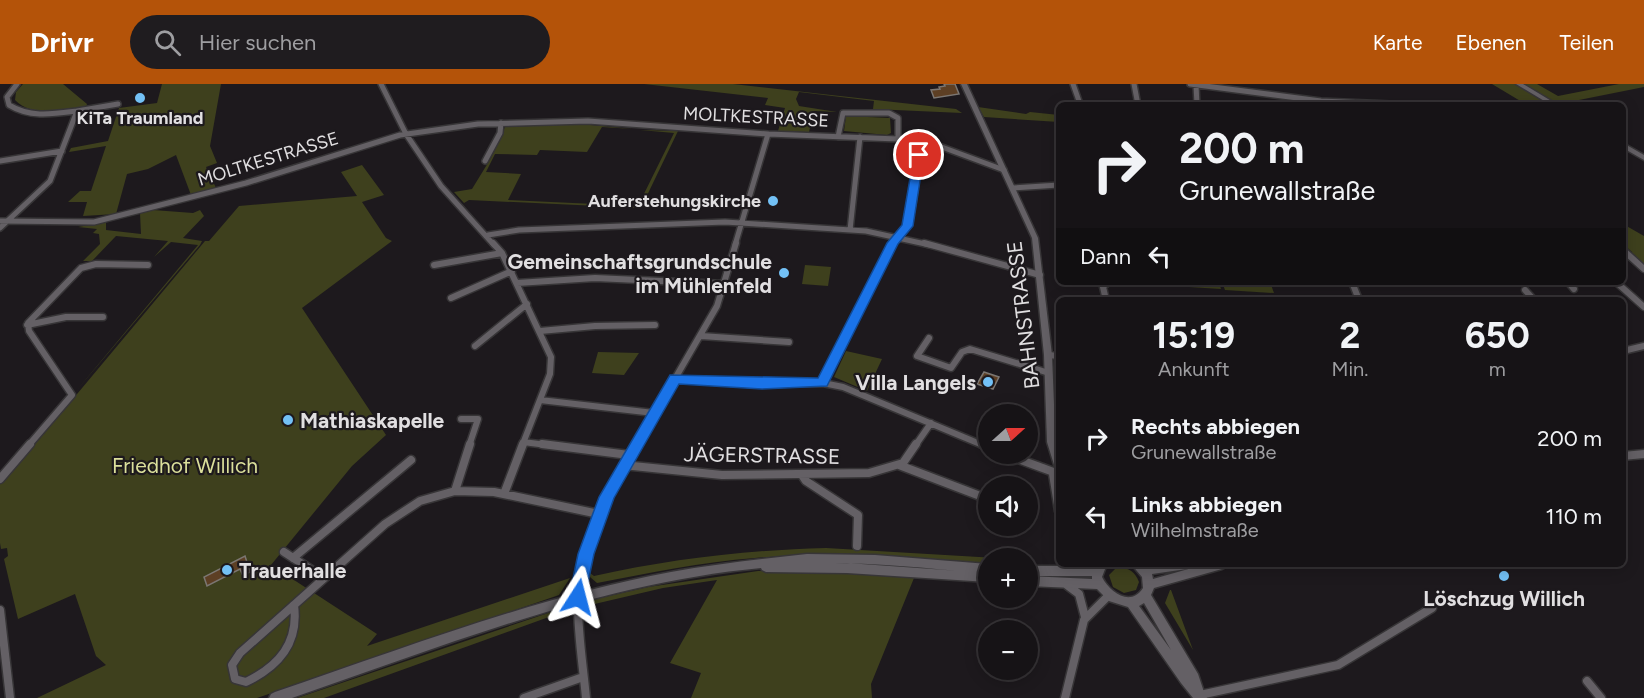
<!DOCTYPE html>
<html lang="de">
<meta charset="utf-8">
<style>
:root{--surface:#161316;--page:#1f1c1f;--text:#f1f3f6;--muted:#9e9ea1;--line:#353235;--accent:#b45309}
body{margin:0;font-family:Figtree,sans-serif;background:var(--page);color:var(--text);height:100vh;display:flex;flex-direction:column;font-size:22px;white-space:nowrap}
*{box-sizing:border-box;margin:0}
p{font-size:20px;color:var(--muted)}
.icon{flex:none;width:33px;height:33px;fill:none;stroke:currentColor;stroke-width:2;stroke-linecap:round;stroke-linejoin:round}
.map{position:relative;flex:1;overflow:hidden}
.details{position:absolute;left:1056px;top:213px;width:570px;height:270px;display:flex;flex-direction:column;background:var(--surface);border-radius:9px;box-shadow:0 3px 15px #0003,0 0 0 2px var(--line)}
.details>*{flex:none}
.top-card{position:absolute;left:1056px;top:18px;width:570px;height:183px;border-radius:9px;box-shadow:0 3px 15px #0003,0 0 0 2px var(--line);background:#161316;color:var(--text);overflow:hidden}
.needle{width:39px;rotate:69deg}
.buttons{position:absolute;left:978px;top:320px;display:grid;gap:12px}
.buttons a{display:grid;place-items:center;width:60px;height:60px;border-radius:50%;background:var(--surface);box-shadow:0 3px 15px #0003,0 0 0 2px var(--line);font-size:30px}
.pin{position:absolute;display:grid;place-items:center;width:51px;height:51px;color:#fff;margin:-26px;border:3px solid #fff;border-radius:50%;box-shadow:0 2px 6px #0007}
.me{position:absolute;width:66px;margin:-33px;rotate:9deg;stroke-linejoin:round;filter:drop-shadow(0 0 4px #0008)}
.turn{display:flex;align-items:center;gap:21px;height:126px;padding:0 24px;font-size:27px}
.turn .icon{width:78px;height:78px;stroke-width:2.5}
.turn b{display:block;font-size:42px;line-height:51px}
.then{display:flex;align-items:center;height:57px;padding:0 24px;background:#0003;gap:12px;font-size:22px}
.eta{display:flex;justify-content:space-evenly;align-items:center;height:102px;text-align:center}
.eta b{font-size:36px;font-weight:700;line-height:42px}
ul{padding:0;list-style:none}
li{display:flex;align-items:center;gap:18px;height:78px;padding:0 24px}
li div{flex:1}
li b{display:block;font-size:22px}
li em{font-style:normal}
header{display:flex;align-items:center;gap:36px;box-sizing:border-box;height:84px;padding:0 30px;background:var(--accent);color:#fff}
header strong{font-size:28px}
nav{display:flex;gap:33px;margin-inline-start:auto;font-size:21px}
.search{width:420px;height:54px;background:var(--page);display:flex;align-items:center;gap:15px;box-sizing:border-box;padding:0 21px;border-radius:33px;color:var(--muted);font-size:22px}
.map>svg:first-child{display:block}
</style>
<header>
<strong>Drivr</strong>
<div class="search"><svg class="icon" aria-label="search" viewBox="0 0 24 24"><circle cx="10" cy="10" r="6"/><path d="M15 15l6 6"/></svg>Hier suchen</div>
<nav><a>Karte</a><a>Ebenen</a><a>Teilen</a></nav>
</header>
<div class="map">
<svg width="1644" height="614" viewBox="0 0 1644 614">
<rect width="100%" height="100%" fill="#1d191d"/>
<path fill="#3e401d" d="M23 0H63L87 20 86 23C64 26 32 34 15 16L16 8Z
M162 0H221L210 62 217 79 206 83 216 104 191 111 176 71 148 85 127 90 116 130 83 132 87 118H68L80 107H91L106 62 69 68 71 64 108 57 119 24 157 19Z
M644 0H733L956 25 962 29 873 25 874 17 799 8 796 15 799 22 837 28 814 27 809 48 778 47 785 24 765 21 768 14Z
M1492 0H1516L1552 21H1509L1522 18Z
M1523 0H1537L1558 12 1619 0H1644V3L1569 18 1573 21H1559Z
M978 23 1026 30 1030 28 1059 31V38L984 33Z
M846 32 890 34 891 49 887 51 844 47Z
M580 40 633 45 602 43 587 68 540 66 537 71 495 70 486 88 521 90 508 116 638 122 674 49 640 46 678 47 641 124 469 116 464 119 454 108 472 105 491 74 505 43Z
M362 81 384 111 362 118 386 154 392 157 302 224 386 351 352 382 271 481 377 550 367 562 570 494 559 511 257 614H37L106 581 96 572 75 510 18 535 4 475 8 472 7 464 1 465 0 459V398L11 389 205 157H209L239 122 357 112 341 88Z
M153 126 193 129 200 126 204 132 183 154 202 157 200 161 76 307 198 161 171 158 154 173 168 157 116 152 92 177H83L100 160 99 150 93 149 97 145 78 143 106 138V146L141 150 140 129Z
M1623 140 1644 152V184L1627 168H1632L1623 160Z
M805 181 831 183 828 202 802 200Z
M1156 198H1219L1221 205 1157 201Z
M1222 198H1270L1274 209 1225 206Z
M846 267 882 275 867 307 834 293Z
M598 268 639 269 624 291 592 289Z
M826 464 996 474H988V481C911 475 833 467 755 474 702 478 649 489 597 499L590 493V489L594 492C671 475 748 466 826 464Z
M1116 484C1127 483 1135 487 1139 498L1136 506 1124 509 1113 503 1109 491Z
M758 487H806L914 494 871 600 872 614H691L701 589 670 579 717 496 663 504 586 522 587 517 648 503Z
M1170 506H1171L1193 566 1165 519Z
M566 523 569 533 560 529 324 614H297Z"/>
<path fill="#5d3f24" stroke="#7b7672" stroke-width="1.5" d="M944 0H955L959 10 934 14 931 6 940 5 939 3 945 2Z
M984 288 999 293 993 305 977 300Z
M245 472 250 488 243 492 240 485 207 502 204 493Z"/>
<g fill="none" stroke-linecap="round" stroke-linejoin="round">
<defs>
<path id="minor-far2" d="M381 0 406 50 441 102 494 161
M1073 0 1079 17
M1134 0 1138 21
M1190 0 1321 17 1413 21
M1196 1 1197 21
M77 27 118 20
M838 53 843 29H889L898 34V55
M0 77 62 67
M485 77 500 49 501 39
M1013 104 1059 101
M0 137 94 138 246 99 400 51 478 40 588 37 768 50 898 55 939 62 1004 86
M0 144 50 97 77 27C53 30 30 34 9 21L7 13 17 0
M850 146 860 53
M488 151 519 146 725 138 866 147 930 161
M735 161 768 50
M892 161C899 152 907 145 910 133 917 109 915 83 922 58"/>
<path id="minor-far1" d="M493 159 502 169 551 273 550 290 522 362
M924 159 1040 191
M1623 166 1644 185
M434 181 502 169
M1352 198 1359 216
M1568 198 1574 205
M1616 198 1644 223
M517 199 595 194 726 200
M1525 206 1534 216
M451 214 512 187
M1106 216 1103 203 1108 198
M27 241 66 233H103
M540 247 595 242 655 241
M701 252 789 258
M929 254 917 272 951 284 962 268 970 265 1049 289
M475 262 527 220
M1623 267 1644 262
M1048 271 1059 272
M675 295 762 300 823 299 843 303 985 362
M823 299 893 159
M540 316 654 329
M461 335H478L469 362
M523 358 555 362
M28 362 72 311 29 247 28 239 81 184 96 180 148 181
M636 362 717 222 736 159
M915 362 931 339"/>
<path id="minor" d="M542 360 629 371
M982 360 988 363
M1002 369 1059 390
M623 381 722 391 869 389 903 379 916 360
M899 381 988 415
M1053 390 1059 427
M802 391 806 397 858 431 857 462
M0 395 30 360
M455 407 470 360
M504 410 523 360
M284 468 324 494
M293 474 411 376
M1067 501 1079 510 1085 533
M294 521C299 559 279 582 246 598L235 595 232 581 240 569 385 440 420 417 455 407 494 408 599 430
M0 526 10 614
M1587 597 1601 614
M1200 611 1338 581 1432 524
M524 614 583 593
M586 614C583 581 577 546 578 513 580 460 610 405 636 360
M1065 614 1084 536 1109 511"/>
<path id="tertiary" d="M961 0H967L1038 154 1052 271 1055 345 1057 346 1059 350V387L1056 386 1055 384 1047 358 1044 271 1032 154Z"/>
<path id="secondary" d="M1516 0H1523L1558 21H1551Z
M1623 59 1644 71V76L1623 64Z
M1644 366V374L1623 376V368Z
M807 470 875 471 988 480V498L847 489 766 488 762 486 761 484C599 499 444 562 292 614H269L271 610 275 608C405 564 536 513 671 488 716 480 761 475 807 470ZM822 479C872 478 923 484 974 488L847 479Z
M1097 480H1107L1102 493C1110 509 1131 523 1143 504L1142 493 1131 480H1143L1145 482 1159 480H1192L1191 483 1187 485 1152 490 1153 495 1206 480H1227L1226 483 1222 485 1154 504 1151 511 1198 590 1204 608 1207 614H1193L1181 599 1128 523 1109 517 1097 505 1028 502V492L1092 495V492H1028V482H1096ZM1144 519 1171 566 1139 522Z"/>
</defs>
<use href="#minor-far2" stroke="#373537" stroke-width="8"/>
<use href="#minor-far1" stroke="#373537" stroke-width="9"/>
<use href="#minor" stroke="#373537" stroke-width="11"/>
<use href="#tertiary" stroke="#373537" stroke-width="3"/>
<use href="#secondary" stroke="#373537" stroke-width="3"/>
<use href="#minor-far2" stroke="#646065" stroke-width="5"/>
<use href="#minor-far1" stroke="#646065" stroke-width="6"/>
<use href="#minor" stroke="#646065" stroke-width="8"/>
<use href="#tertiary" fill="#646065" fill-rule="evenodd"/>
<use href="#secondary" fill="#646065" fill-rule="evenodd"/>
</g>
<path fill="#1a73e8" stroke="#114b97" stroke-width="1.5" d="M919 68 924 71 913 142 898 160 827 302 762 305 679 300 614 414 594 470 584 518 578 520 572 518 569 513 578 470 599 413 670 291 818 294 887 159 902 141 914 71Z"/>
<g fill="#73c1f6" stroke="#1d191d" stroke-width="2">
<circle cx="140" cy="14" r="6"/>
<circle cx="773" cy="117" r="6"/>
<circle cx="784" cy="189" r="6"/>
<circle cx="988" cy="298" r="6"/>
<circle cx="288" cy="336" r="6"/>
<circle cx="227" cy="486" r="6"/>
<circle cx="1504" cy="492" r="6"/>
</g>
<g text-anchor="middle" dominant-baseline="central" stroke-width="4.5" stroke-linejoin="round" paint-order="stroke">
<g font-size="18" fill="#e1dfe1" stroke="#1d191d">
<text transform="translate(756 33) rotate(3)">MOLTKESTRASSE</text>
<text transform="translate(268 75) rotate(-17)">MOLTKESTRASSE</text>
</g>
<g font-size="18" font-weight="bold" fill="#e1dfe1" stroke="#1d191d">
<text x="140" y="34">KiTa Traumland</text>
<text x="761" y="117" text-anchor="end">Auferstehungskirche</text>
</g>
<g font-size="21" font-weight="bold" fill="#e1dfe1" stroke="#1d191d" text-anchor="end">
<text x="772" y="177">Gemeinschaftsgrundschule<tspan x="772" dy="24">im Mühlenfeld</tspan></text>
<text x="976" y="298">Villa Langels</text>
<text x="300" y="336" text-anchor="start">Mathiaskapelle</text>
<text x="239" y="486" text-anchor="start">Trauerhalle</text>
<text x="1504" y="514" text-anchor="middle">Löschzug Willich</text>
</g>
<g font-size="21" fill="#e1dfe1" stroke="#1d191d">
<text transform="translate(1023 231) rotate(-97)">BAHNSTRASSE</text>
<text transform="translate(762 371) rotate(1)">JÄGERSTRASSE</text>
</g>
<g font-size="21" fill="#dbdf9b" stroke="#1d191d">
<text x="185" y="381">Friedhof Willich</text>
</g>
</g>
</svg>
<div class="buttons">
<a><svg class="needle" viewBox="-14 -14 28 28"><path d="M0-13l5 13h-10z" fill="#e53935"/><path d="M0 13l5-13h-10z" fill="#9e9ea1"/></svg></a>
<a><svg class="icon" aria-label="sound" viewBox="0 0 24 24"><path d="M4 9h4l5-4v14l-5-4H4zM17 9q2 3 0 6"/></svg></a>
<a>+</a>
<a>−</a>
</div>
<div class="pin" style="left:919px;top:71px;background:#d93025"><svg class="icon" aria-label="arrive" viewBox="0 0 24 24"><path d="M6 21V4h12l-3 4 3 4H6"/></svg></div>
<svg class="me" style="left:578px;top:513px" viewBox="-20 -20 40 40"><path d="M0-17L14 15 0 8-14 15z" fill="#1a73e8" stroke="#fff" stroke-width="4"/></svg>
<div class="top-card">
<div class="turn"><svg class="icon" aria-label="right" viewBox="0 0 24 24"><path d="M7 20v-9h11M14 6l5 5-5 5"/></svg><div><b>200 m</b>Grunewallstraße</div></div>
<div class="then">Dann<svg class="icon" aria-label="left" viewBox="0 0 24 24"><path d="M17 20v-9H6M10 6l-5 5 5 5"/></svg></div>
</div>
<section class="details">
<div class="eta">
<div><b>15:19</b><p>Ankunft</p></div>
<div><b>2</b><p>Min.</p></div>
<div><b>650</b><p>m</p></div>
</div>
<ul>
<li><svg class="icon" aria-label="right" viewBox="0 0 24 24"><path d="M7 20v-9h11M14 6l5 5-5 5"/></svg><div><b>Rechts abbiegen</b><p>Grunewallstraße</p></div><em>200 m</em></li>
<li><svg class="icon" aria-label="left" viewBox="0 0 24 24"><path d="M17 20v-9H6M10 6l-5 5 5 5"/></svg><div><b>Links abbiegen</b><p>Wilhelmstraße</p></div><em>110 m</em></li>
</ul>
</section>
</div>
